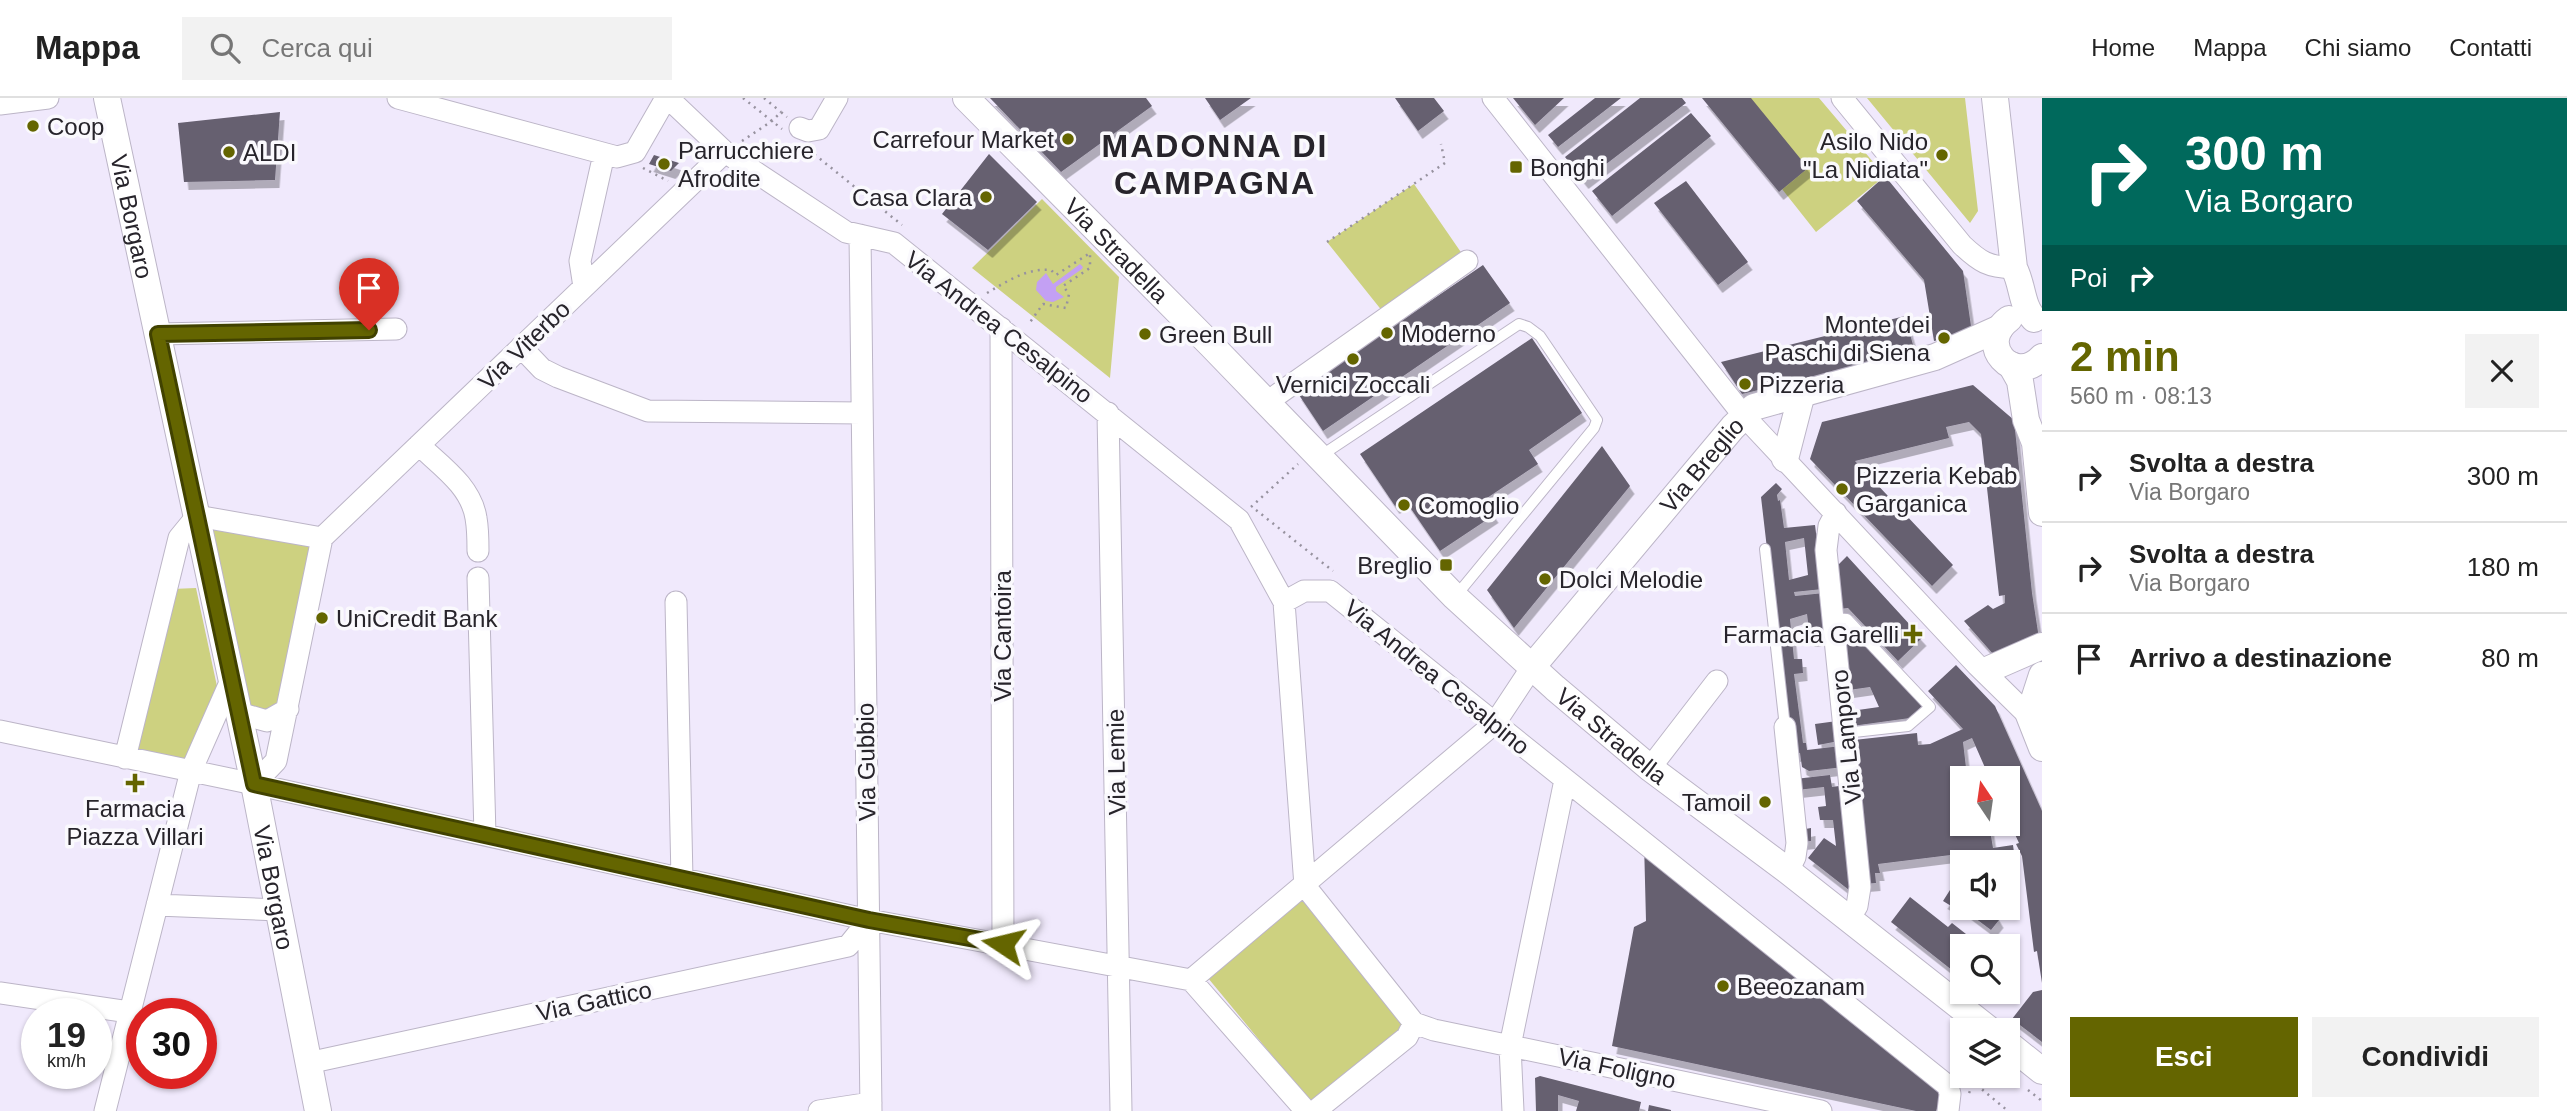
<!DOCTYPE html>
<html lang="it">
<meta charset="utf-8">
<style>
:root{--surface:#fff;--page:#f2f2f2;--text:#222;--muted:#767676;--line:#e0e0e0;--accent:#646500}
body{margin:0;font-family:Helvetica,sans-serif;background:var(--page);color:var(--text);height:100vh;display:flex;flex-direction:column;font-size:26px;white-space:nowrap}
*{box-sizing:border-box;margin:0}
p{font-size:23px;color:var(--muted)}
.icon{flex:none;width:38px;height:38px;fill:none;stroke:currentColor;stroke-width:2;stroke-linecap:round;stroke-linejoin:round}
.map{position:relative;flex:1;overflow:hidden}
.details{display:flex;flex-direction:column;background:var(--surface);width:525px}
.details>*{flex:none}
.top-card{background:#00695c;color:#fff;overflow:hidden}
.needle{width:46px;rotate:347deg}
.fabs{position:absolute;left:1950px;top:668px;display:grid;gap:14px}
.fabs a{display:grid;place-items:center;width:70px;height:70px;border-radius:0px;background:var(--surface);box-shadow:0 2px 5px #0004;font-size:35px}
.speed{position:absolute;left:21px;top:900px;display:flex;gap:14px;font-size:35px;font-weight:700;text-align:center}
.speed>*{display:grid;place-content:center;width:91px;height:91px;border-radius:50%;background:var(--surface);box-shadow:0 2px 5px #0004;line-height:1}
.speed small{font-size:18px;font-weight:400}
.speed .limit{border:10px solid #d22;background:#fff;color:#111}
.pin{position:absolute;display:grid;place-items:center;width:60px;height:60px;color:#fff;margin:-72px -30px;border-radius:50% 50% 50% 0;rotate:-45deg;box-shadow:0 0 7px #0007}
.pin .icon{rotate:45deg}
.me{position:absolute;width:77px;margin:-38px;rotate:280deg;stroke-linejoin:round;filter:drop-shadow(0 0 5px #0008)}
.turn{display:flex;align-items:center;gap:24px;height:147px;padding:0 28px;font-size:32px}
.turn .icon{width:91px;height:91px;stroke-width:2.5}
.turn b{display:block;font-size:49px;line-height:60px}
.then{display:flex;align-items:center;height:66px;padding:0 28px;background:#0003;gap:14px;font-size:26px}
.round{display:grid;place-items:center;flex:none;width:74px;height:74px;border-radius:0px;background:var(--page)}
.headline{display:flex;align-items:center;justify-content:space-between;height:119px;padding:0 28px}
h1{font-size:42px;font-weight:600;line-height:52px;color:var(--accent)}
.primary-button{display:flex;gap:14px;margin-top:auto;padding:14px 28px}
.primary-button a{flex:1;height:80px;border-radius:0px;background:var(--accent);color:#fff;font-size:28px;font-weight:600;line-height:80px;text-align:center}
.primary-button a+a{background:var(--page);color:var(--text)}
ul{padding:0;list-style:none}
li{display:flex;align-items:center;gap:21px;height:91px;padding:0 28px;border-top:2px solid var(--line)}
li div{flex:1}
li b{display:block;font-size:26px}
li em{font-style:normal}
header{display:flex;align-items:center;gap:42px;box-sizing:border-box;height:98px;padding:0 35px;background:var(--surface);border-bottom:2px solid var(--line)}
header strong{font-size:33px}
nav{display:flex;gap:38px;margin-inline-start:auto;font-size:24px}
.search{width:490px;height:63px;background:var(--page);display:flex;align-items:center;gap:18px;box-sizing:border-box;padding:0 24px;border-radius:0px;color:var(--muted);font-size:26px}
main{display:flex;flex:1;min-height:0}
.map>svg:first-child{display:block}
</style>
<header>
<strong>Mappa</strong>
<div class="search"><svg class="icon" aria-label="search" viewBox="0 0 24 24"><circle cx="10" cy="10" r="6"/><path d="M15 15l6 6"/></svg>Cerca qui</div>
<nav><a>Home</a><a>Mappa</a><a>Chi siamo</a><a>Contatti</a></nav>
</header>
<main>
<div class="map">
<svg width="2042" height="1013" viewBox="0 0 2042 1013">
<defs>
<filter id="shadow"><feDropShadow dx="4.5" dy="8" stdDeviation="0" flood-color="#0004"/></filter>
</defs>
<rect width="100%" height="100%" fill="#f0e9fc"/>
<path fill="#cdd180" d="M1750 0H1819L1885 78 1816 134 1782 91 1807 70Z
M1867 0H1965L1978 113 1970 125Z
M1414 86 1467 163 1387 219 1327 144Z
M1042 101 1119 179 1110 280 972 170Z
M201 424 316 445 284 606 267 616 242 604Z
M196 490 218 593 187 668 131 655 172 491Z
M1303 801 1415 928 1313 1007 1208 880Z"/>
<path fill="#c3a0f3" d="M1080 166 1083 169 1082 171 1056 189V193L1064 199 1053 204 1046 203 1036 192 1037 184 1046 175 1053 186Z"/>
<path fill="#666070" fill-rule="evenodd" filter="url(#shadow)" d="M990 0H1146L1152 8 1061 74Z
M1205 0H1251L1220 22Z
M1395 0H1434L1444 13 1418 33Z
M1513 0H1564L1535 27Z
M1595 0H1621L1558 49 1548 37Z
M1640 0H1682L1686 5 1584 83 1565 59Z
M1702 0H1751L1808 70 1779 94Z
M280 14 275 82 184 84 178 25Z
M1691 15 1711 38 1612 118 1592 93Z
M989 56 1037 104 988 152 942 116Z
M654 57 679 65 671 73 649 66Z
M1885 78 1963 173 1972 235 1934 243 1924 182 1857 103Z
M1686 83 1748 164 1718 187 1654 105Z
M1483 167 1510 205 1323 333 1297 294Z
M1905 218 1915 254 1742 296 1721 264Z
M1532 240 1582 315 1529 352 1538 366 1484 402 1494 417 1440 453 1405 402 1395 408 1360 356Z
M1973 287 2014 322 2032 495 2040 547 2001 565 1964 523 1988 507 1993 511 2005 505V497L1999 498 1981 336 1969 324 1946 329 1949 340 1855 363 1953 467 1932 488 1810 361 1822 324Z
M1602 348 1630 388 1514 530 1487 492Z
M1776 385 1782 391 1777 397 1778 403 1780 402 1784 430 1815 427 1823 491 1794 494 1795 498 1824 495 1829 539 1810 541 1807 516 1790 521 1794 561H1802L1803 575 1794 576 1803 645H1806L1807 652 1841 648 1844 669 1809 673 1802 669 1800 655 1791 657 1761 399ZM1804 440 1808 477 1789 482 1785 444Z
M1847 458 1922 540 1898 563 1848 510 1839 511 1835 470Z
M1841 526H1845L1924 606 1910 620 1852 628 1851 613 1879 609 1870 589 1849 592Z
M1956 567 1995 608 2042 713V885L2037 853 2034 854 2022 758 2016 746 2019 745 2007 719V681H1990L1972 640 1963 644 1967 678 1980 677 1981 681H1962V726H1989L1993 750 2013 747 2015 762 2001 765H1976L1975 754 1878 766 1880 775H1875L1876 785 1864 786 1854 642 1917 635 1918 647 1930 646 1963 631 1928 593Z
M1837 623 1839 643 1818 647 1815 626Z
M1830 677 1832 689 1846 687 1857 787 1849 792 1808 760 1824 740 1836 748 1833 722H1820L1818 709 1826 708 1824 689 1797 692 1795 681Z
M1811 730V743L1801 744 1800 732Z
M1644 744 1948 988 1936 1013H1916L1612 948 1634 829 1646 823Z
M1957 781 1962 786V810H1992L1999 822 1991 832 1963 811 1961 814 1943 803Z
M1910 799 1948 829 1952 825 1980 847 1979 849H1962V880L1891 824Z
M2042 892V944L2012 921 2033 894Z
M1540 978 1641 1004 1639 1013H1576L1579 1003 1558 997V1013H1536L1535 980Z
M1649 1007 1671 1012V1013H1648Z"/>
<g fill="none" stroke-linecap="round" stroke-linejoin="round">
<defs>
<path id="service" d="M1319 359 1519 226 1528 229 1540 238 1597 322 1594 330 1455 499
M1765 451 1785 629
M1833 520 1847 521 1930 609 1908 628 1845 635"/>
<path id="minor" d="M398 0 617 59 635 54 666 0
M668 0 725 54 846 134 894 145 1239 422 1284 504 1305 788
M1493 0 1744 318 1977 567 2030 619
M1842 0 1962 147C1980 164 1988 169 2014 170
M0 6 48 0
M800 30 808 33 819 31 837 0
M860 137 871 1013
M584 189 580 163 604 56
M1001 230 1003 846
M158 236 396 231
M521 249 542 271 558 279 648 313 862 315
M1267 304 1467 163
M1108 315 1121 1013
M419 347C441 368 471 388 476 420 478 431 478 442 478 453
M1836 415 1829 428 1826 452 1860 789 1857 808 1849 821
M322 440 725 54
M478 480 485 737
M676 504 682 781
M1284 504 1304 493H1330L1948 988 1950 996 1948 1013
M239 615 267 623 288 611
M1785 629 1797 745 1795 759 1788 773
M0 633 254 686 869 822 1191 882
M125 660 179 440 197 418 322 440
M1650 670 1717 583
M254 686 276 663 322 440
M1305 788 1414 925 1407 939 1315 1013
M157 807 279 812
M0 895 129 914
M1414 925 1434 932 1821 1013
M308 965 848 848 869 822
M105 1013 191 673 232 580
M819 1013 871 1005
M1306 1013 1191 882 1495 625 1532 569
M1513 1013 1510 948 1565 682"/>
<g id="tertiary">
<path id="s1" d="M107 0 254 686 318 1013"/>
<path id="s2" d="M966 0 1211 247 1455 499 1555 590 1650 670 1788 773 1991 933"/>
<path d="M1995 0 2014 170C2023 187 2021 207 2034 221"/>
<path d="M2009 221C1975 246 2014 289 2042 259"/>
<path d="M2011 267 2020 283 2026 322 2035 345 2042 415"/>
<path d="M1785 361 1802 295"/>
<path id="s3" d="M1532 569 1733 329 1754 309 1935 259 2000 230"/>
<path d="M1987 572 2042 548"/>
<path d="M2042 577 2029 617 2042 650"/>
<path d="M2007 945 2042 973"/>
</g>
</defs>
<use href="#service" stroke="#bcb5c7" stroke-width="12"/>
<use href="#minor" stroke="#bcb5c7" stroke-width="23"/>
<use href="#tertiary" stroke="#bcb5c7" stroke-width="28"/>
<path stroke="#97929f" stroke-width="2.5" stroke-dasharray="2 5" stroke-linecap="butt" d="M743 0 782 31
M764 0 781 14
M742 43 772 23 781 14 787 19
M809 52 902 127
M643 70 668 83
M1327 144 1445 65 1441 46
M987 195C1008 183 1026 170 1051 172L1056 177 1090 155V170L1063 188 1069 196 1066 210 1043 206 1028 227
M1251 409 1298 366
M1256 412 1333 473
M1966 978 2008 1013
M2028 992 2042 1003
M1969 995 1974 985 1984 978"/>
<use href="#service" stroke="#fff" stroke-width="10"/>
<use href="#minor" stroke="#fff" stroke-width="21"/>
<use href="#tertiary" stroke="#fff" stroke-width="26"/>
</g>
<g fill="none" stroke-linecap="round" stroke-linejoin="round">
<defs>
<path id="route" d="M369 232 158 236 254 686 869 822 1003 846"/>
</defs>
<use href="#route" stroke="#414200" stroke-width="18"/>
<use href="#route" stroke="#646500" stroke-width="12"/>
</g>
<g fill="#646500" stroke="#faf9fd" stroke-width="2.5">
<circle cx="33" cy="28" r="7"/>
<circle cx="1068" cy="41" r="7"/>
<circle cx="229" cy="54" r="7"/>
<circle cx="1942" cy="57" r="7"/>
<circle cx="664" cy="66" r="7"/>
<rect x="1509" y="62" width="14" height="14" rx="3.5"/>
<circle cx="986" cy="99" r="7"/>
<circle cx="1387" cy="235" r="7"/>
<circle cx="1145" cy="236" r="7"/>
<circle cx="1944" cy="240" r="7"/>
<circle cx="1353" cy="261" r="7"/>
<circle cx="1745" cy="286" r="7"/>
<circle cx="1842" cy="391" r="7"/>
<circle cx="1404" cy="407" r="7"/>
<rect x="1439" y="460" width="14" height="14" rx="3.5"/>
<circle cx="1545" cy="481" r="7"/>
<circle cx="322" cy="520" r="7"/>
<path d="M1909.5 525.5h7v7h7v7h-7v7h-7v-7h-7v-7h7z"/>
<path d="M131.5 674.5h7v7h7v7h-7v7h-7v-7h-7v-7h7z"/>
<circle cx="1765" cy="704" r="7"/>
<circle cx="1723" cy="888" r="7"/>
</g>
<g text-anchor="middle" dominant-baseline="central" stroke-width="7" stroke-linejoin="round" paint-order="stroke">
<g font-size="24" fill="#27242b" stroke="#faf9fd" text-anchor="start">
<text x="47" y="28">Coop</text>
<text x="1054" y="41" text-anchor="end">Carrefour Market</text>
<text x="1928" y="43" text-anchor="end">Asilo Nido<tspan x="1928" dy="28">"La Nidiata"</tspan></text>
<text x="678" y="52">Parrucchiere<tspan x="678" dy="28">Afrodite</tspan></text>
<text x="243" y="54">ALDI</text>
<text x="1530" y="69">Bonghi</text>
<text x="972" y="99" text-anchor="end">Casa Clara</text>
<text x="1930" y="226" text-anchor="end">Monte dei<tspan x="1930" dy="28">Paschi di Siena</tspan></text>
<text x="1401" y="235">Moderno</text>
<text x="1159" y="236">Green Bull</text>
<text x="1353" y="286" text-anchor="middle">Vernici Zoccali</text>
<text x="1759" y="286">Pizzeria</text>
<text x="1856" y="377">Pizzeria Kebab<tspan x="1856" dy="28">Garganica</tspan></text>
<text x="1418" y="407">Comoglio</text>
<text x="1432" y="467" text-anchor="end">Breglio</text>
<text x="1559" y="481">Dolci Melodie</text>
<text x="336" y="520">UniCredit Bank</text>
<text x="1899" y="536" text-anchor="end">Farmacia Garelli</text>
<text x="1751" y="704" text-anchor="end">Tamoil</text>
<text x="135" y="710" text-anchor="middle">Farmacia<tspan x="135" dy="28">Piazza Villari</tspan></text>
<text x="1737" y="888">Beeozanam</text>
</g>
<g font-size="24" fill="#27242b" stroke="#faf9fd">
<text stroke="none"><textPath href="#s1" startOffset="121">Via Borgaro</textPath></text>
<text stroke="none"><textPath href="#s2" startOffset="214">Via Stradella</textPath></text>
<text transform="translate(999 229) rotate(38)">Via Andrea Cesalpino</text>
<text transform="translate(524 247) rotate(-44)">Via Viterbo</text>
<text stroke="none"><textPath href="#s3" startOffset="264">Via Breglio</textPath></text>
<text transform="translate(1002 538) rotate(-90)">Via Cantoira</text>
<text transform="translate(1437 579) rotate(39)">Via Andrea Cesalpino</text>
<text stroke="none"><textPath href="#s2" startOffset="908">Via Stradella</textPath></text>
<text transform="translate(1846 639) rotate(-96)">Via Lamporo</text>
<text transform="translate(866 664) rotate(-91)">Via Gubbio</text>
<text transform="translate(1116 664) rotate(-91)">Via Lemie</text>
<text stroke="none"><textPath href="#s1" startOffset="807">Via Borgaro</textPath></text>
<text transform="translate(594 903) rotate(-12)">Via Gattico</text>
<text transform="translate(1617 970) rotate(12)">Via Foligno</text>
</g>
<g font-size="32" font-weight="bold" letter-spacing="2" fill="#27242b" stroke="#faf9fd">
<text x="1215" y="48">MADONNA DI<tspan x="1215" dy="37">CAMPAGNA</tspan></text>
</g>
</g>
</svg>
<div class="fabs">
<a><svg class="needle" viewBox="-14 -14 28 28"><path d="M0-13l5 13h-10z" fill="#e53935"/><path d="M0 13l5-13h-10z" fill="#767676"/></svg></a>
<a><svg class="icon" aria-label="sound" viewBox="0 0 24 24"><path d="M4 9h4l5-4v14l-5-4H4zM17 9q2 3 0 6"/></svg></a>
<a><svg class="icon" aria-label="search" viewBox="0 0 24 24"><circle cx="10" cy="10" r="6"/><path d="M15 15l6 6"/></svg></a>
<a><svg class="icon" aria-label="layers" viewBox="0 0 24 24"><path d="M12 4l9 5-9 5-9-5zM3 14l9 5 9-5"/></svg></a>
</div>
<div class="speed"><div>19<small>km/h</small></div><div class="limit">30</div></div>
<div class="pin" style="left:369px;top:232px;background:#d93025"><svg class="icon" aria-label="arrive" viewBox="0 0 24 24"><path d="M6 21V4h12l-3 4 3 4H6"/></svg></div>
<svg class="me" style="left:1003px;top:846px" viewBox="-20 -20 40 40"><path d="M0-17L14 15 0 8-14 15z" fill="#646500" stroke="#fff" stroke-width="4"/></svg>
</div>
<section class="details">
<div class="top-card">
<div class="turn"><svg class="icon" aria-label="right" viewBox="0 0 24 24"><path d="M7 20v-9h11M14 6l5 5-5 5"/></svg><div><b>300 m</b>Via Borgaro</div></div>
<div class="then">Poi<svg class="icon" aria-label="right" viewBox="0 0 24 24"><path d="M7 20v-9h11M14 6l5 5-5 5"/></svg></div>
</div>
<div class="headline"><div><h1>2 min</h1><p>560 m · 08:13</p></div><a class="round"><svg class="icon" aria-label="close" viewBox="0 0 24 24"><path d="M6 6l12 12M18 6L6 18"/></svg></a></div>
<ul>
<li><svg class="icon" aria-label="right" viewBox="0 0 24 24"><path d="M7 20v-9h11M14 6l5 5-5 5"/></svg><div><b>Svolta a destra</b><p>Via Borgaro</p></div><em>300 m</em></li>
<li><svg class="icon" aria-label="right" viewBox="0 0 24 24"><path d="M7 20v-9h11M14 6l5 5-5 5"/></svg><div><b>Svolta a destra</b><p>Via Borgaro</p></div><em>180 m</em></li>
<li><svg class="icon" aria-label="arrive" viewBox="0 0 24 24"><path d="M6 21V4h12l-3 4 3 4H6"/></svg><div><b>Arrivo a destinazione</b></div><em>80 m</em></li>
</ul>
<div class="primary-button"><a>Esci</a><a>Condividi</a></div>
</section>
</main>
